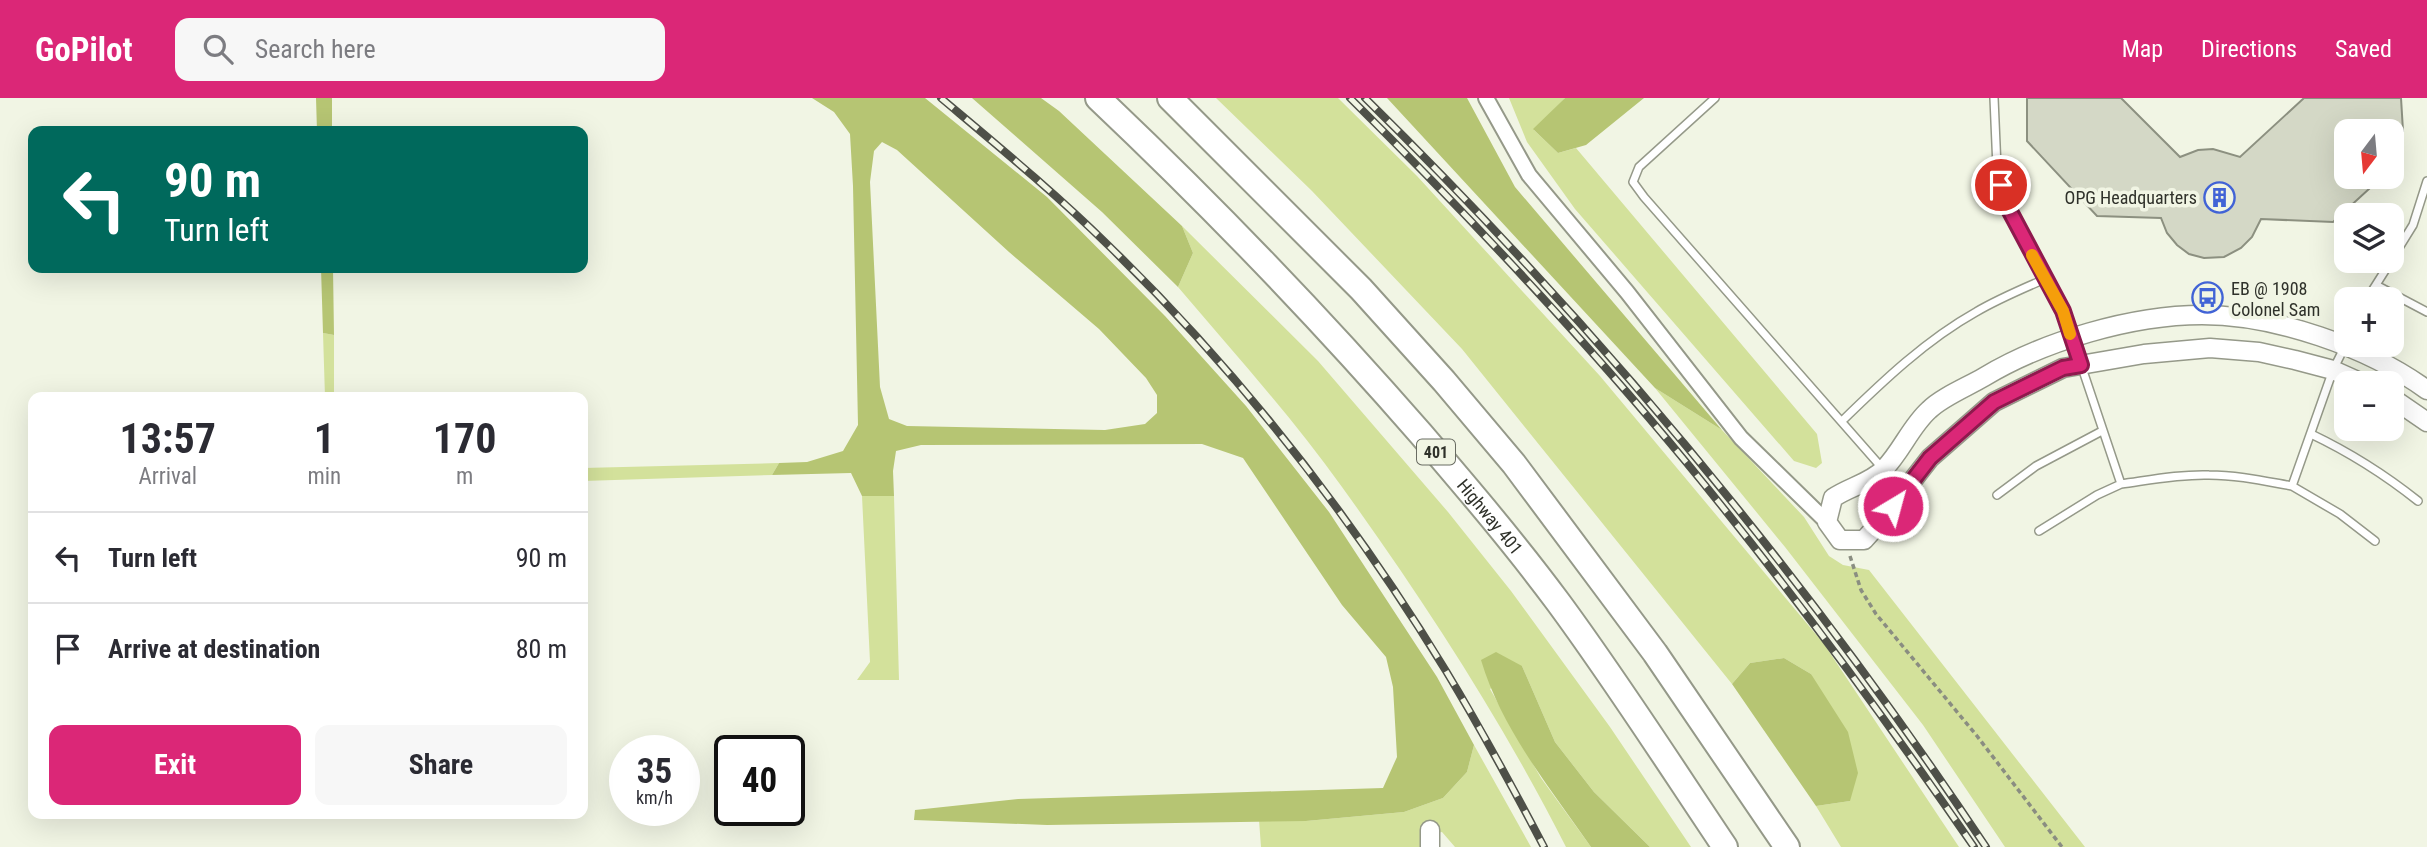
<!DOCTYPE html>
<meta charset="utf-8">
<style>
:root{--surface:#fff;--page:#f7f7f7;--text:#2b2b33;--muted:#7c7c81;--line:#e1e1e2;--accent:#db2777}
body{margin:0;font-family:"Roboto Condensed",sans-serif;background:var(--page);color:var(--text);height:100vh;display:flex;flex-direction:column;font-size:26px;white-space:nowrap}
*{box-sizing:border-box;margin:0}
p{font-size:23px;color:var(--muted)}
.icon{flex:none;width:38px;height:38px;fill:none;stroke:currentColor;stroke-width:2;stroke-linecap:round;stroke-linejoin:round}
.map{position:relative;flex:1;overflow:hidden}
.panel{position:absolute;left:28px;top:294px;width:560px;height:427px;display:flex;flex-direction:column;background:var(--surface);border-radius:14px;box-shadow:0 7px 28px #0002}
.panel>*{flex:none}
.hud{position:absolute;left:28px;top:28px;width:560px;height:147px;border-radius:14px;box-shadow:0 7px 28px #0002;background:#00695c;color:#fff;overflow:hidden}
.needle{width:46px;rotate:196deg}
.fabs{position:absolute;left:2334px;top:21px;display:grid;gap:14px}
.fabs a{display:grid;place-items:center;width:70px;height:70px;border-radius:14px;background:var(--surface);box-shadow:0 7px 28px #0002;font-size:35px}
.speed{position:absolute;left:609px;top:637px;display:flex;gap:14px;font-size:35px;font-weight:700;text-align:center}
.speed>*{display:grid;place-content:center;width:91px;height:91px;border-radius:50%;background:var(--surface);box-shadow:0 7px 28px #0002;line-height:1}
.speed small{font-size:18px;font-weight:400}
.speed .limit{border:4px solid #111;border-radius:10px;background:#fff;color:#111}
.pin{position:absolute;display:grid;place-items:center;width:60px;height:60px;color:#fff;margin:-30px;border:4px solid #fff;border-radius:50%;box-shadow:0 2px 7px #0007}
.me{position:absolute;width:77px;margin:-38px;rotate:37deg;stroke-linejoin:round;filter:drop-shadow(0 0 5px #0008)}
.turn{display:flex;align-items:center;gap:24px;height:147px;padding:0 21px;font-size:32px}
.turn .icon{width:91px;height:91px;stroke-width:2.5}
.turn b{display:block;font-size:49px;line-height:60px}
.eta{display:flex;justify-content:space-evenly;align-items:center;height:119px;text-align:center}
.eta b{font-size:42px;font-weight:700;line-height:49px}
.action{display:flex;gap:14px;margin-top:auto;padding:14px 21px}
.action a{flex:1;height:80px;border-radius:14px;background:var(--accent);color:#fff;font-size:28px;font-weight:700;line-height:80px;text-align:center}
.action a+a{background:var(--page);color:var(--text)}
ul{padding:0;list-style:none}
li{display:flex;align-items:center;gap:21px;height:91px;padding:0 21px;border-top:2px solid var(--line)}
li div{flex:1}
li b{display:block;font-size:26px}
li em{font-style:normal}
header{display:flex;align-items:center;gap:42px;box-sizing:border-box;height:98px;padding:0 35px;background:var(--accent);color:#fff}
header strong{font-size:33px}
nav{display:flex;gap:38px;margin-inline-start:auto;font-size:24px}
.search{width:490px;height:63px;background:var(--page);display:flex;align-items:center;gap:18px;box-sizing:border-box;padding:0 24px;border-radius:14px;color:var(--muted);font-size:26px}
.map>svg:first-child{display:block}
</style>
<header>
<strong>GoPilot</strong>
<div class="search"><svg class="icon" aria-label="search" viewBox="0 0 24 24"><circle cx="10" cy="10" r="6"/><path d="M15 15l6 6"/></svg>Search here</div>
<nav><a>Map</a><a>Directions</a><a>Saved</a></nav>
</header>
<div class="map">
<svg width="2427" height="749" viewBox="0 0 2427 749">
<rect width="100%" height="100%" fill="#f1f5e4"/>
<path fill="#d3e19b" d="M1216 0H1338L1417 78 1600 278 1824 546 1959 749H1841L1816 708 1850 703 1811 576 1784 560 1750 565 1732 586 1462 251 1312 93Z
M1509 0H1565L1534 32 1558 55 1576 50 1817 336 1822 365 1816 370 1794 363 1575 111 1527 44Z
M1182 128 1318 263 1448 414 1511 493 1610 629 1691 749H1650L1594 694 1555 644 1522 568 1490 591 1541 680 1591 749H1566C1502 623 1425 504 1342 389 1292 319 1233 254 1178 189L1193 155Z
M323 235 334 237V299H325Z
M1655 290 1722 332 1804 419 1829 458 1843 467 1869 472 2085 749H2005L1923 627 1785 449Z
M779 365 772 377 583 383V370Z
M862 398H894L899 582H857L870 564Z
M1474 647 1531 749H1455L1442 734 1420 738V749H1261L1259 722 1306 723 1404 714 1443 700 1467 674Z"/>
<path fill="#b6c573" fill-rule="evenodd" d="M316 0H332V33H317Z
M812 0H925L1047 99 1165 218 1246 308 1329 414 1437 579 1474 647 1467 674 1443 700 1404 714 1306 723 1047 727 914 722 915 712 1018 701 1383 690 1397 659 1393 589 1386 559 1342 507 1243 360 1202 346 921 347 896 353 893 373 894 398H862L851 375 772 377 779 365 807 364 843 353 858 327 853 88 850 36 834 14ZM882 44 897 52 1009 154 1099 231 1146 280 1157 297V315L1145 326 1105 332 907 328 889 321 880 289 870 84 874 53Z
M972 0H1041L1059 13 1182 128 1193 155 1178 189 1102 114Z
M1387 0H1467L1515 89 1722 332 1655 290Z
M1565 0H1644L1586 47 1558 55 1533 31Z
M321 170H333L334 237 323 235Z
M1496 554 1522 568 1555 644 1594 694 1650 749H1591C1550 690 1502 632 1481 562Z
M1784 560 1811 576 1848 634 1858 675 1850 703 1816 708 1732 586 1750 565Z"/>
<path fill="#d4d8c6" stroke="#8c9080" stroke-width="2" d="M2027 0H2121L2180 59 2198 52 2213 51 2240 59 2304 0H2401L2403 33H2347V79H2382L2333 124 2261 121 2252 139 2241 150 2224 159 2204 160 2189 156 2177 147 2167 135 2161 120 2097 118 2027 43Z"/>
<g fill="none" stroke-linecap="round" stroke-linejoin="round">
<defs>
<path id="service" d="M1715 0 1639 69 1633 84 1644 99 1883 371 1904 392
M1994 0 1997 70 2005 104 2063 213 2121 386C2150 382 2180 376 2209 377 2237 377 2264 383 2292 388L2333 272 2344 250
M2392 161 2413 127 2427 83
M2376 187 2427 214
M2367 201 2391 163
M1842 323C1883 283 1926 242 1976 214 1998 201 2022 191 2045 181
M2311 336C2351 355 2384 376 2418 403
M2292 388 2340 416 2375 443
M1997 397 2036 368 2102 333
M2039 433 2097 397 2121 386"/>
<path id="minor" d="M1486 0 1529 77 1627 194 1741 340 1827 424"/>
<path id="tertiary" d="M2362 285 2333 272 2295 262 2259 254 2210 250 2144 256 2063 270 1994 304 1930 360 1881 423 1864 442H1840L1827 424 1833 400C1849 389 1870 385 1884 371 1901 354 1911 328 1929 312 1942 299 1967 289 1984 279 2044 243 2132 217 2202 217 2275 217 2368 249 2427 292
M2392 300 2427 324
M1430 732V749"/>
<g id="motorway">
<path id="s1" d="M1098 0C1211 107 1319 219 1421 336 1468 391 1515 446 1558 504 1617 584 1670 667 1725 749"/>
<path d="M1170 0 1361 191 1444 283 1514 366 1655 555 1787 749"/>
</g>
</defs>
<use href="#service" stroke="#959989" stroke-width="10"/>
<use href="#minor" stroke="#959989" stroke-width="18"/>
<use href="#tertiary" stroke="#959989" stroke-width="21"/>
<use href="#motorway" stroke="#959989" stroke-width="28"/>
<path stroke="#8a8d81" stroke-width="3.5" stroke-dasharray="5 3.5" stroke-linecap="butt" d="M1850 458 1861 492 1876 516 1977 638 2062 749"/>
<use href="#service" stroke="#fff" stroke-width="7"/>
<use href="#minor" stroke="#fff" stroke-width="14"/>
<use href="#tertiary" stroke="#fff" stroke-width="18"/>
<use href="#motorway" stroke="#fff" stroke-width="24"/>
<defs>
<path id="rail" d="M941 0C998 48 1055 95 1108 147 1238 273 1352 419 1446 573 1481 631 1513 690 1544 749
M1350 0C1467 116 1581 237 1686 364 1788 488 1883 617 1974 749
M1365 0C1597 228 1806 479 1986 749"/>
</defs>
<use href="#rail" stroke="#4e5048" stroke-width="8"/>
<use href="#rail" stroke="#f1f5e4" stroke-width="5" stroke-dasharray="16" stroke-linecap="butt"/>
</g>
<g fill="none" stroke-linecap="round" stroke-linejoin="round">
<defs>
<path id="route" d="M1893 408 1930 360 1994 304 2063 270 2081 267 2063 213 2005 104 2001 87"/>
</defs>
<use href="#route" stroke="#8e194d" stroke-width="18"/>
<use href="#route" stroke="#db2777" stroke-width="12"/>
<path stroke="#f59e0b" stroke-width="12" d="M2032 157 2063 213 2070 236"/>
</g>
<defs>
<symbol id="building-ring" viewBox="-11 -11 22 22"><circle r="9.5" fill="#f1f5e4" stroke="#4163d6" stroke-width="1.5"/><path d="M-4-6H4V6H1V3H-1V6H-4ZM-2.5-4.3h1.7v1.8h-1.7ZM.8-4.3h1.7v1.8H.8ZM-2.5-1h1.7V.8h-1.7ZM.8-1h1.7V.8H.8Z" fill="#4163d6"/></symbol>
<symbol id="bus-ring" viewBox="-11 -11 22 22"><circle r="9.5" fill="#f1f5e4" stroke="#4163d6" stroke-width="1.5"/><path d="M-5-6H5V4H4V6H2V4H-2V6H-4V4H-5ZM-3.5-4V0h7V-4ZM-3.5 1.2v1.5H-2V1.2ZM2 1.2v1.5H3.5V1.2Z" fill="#4163d6"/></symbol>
</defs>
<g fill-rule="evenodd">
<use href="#building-ring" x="2202" y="82" width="35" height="35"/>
<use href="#bus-ring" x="2190" y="182" width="35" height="35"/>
</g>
<g text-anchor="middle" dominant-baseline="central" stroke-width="7" stroke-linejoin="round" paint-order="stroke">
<rect fill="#f1f5e4" stroke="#696c62" stroke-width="2" x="1417" y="341.5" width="38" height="25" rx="5"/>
<g font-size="16" font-weight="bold" fill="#2f312a">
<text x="1436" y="354">401</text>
</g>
<g font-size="18" fill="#2f312a" stroke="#f1f5e4" text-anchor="end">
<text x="2197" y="99">OPG Headquarters</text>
<text x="2231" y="190" text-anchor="start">EB @ 1908<tspan x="2231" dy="21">Colonel Sam</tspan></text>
</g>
<g font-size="18" fill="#2f312a" stroke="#f1f5e4">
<text stroke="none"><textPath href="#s1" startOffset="574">Highway 401</textPath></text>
</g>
</g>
</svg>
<div class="fabs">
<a><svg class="needle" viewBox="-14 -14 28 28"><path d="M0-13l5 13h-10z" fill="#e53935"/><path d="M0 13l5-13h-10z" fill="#7c7c81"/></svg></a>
<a><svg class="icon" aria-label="layers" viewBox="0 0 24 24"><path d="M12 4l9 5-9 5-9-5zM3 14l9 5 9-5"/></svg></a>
<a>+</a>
<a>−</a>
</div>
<div class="speed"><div>35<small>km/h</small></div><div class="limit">40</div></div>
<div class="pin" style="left:2001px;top:87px;background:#d93025"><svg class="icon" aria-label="arrive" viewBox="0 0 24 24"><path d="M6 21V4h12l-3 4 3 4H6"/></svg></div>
<svg class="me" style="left:1893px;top:408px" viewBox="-20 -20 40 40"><circle r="17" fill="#db2777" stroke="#fff" stroke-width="3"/><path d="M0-11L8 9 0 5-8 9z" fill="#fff"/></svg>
<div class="hud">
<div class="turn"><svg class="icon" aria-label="left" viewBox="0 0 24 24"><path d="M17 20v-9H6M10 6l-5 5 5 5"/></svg><div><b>90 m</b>Turn left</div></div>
</div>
<section class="panel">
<div class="eta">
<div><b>13:57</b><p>Arrival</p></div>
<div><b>1</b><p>min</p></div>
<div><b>170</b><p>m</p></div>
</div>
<ul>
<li><svg class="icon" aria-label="left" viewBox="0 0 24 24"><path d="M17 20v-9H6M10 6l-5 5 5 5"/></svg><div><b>Turn left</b></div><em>90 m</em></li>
<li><svg class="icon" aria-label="arrive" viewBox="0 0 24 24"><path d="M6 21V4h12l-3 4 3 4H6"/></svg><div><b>Arrive at destination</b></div><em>80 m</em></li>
</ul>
<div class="action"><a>Exit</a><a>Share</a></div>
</section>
</div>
